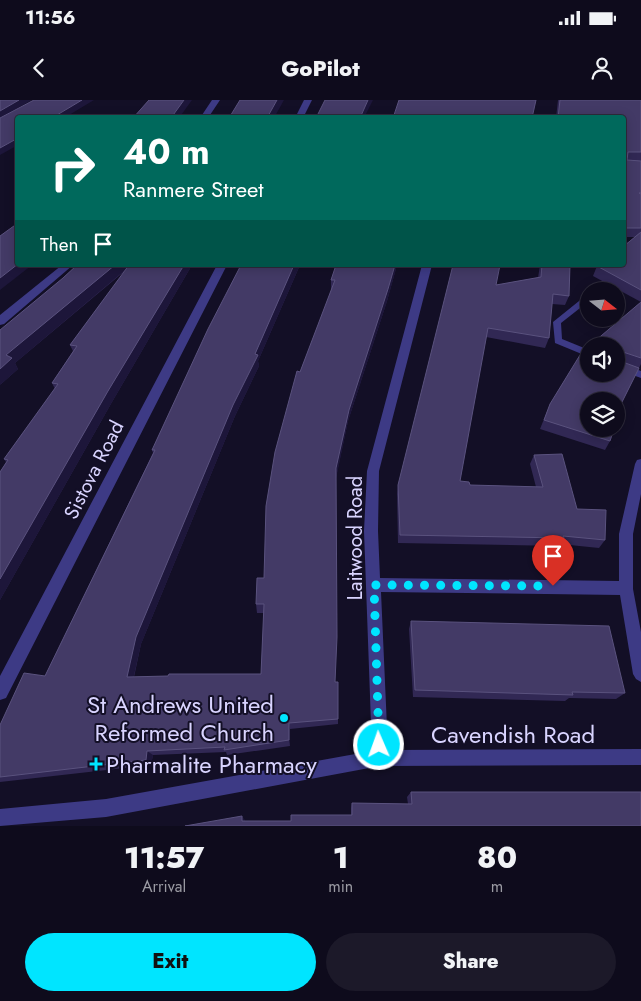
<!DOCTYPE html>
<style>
:root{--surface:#0e0b1c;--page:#1c1929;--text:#f1f3f6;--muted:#9b9ba3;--line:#2e2b3b;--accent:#00e5ff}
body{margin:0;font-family:Jost,sans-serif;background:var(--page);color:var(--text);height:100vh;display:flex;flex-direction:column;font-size:19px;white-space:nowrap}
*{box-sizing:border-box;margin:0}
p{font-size:16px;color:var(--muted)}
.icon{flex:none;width:28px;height:28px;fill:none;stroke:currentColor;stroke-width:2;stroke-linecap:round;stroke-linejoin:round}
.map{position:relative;height:726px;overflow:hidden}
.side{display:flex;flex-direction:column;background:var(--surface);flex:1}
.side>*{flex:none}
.hud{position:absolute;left:15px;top:15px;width:611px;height:152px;border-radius:5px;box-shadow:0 2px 12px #0003,0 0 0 1px var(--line);background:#00695c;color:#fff;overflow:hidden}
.needle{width:32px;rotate:107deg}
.controls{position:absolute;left:580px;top:182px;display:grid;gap:10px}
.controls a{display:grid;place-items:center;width:45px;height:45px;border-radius:50%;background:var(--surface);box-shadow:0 2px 12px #0003,0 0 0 1px var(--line);font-size:25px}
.pin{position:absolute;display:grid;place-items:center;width:42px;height:42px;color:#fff;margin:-51px -21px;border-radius:50% 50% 50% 0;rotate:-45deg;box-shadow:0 0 5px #0007}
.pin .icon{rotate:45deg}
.me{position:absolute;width:55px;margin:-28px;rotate:358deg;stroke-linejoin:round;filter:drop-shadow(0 0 4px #0008)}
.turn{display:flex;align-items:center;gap:18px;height:105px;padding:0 25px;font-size:22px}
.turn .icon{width:65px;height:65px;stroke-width:2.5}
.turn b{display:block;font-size:35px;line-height:42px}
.then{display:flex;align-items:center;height:48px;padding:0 25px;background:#0003;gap:10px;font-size:19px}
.eta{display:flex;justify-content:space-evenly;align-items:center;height:85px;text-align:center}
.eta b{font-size:30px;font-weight:800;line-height:35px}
.action{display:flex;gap:10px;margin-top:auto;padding:10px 25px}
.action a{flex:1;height:58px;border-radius:30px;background:var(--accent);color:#111;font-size:20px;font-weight:800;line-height:58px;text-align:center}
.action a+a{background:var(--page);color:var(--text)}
.status{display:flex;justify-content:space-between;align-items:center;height:35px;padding:0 25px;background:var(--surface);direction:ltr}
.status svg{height:14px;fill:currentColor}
header{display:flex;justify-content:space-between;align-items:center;height:65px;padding:0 25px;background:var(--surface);font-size:22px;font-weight:800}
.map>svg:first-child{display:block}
</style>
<div class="status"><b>11:56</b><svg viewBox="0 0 49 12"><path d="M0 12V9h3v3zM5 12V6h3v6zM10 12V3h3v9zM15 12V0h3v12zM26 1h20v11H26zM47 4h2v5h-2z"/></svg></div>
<header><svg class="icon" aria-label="back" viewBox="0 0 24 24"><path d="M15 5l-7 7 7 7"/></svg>GoPilot<svg class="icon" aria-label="person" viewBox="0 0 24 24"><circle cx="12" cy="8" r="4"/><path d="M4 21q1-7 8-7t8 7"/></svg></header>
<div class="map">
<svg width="641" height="726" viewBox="0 0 641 726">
<rect width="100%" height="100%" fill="#130f26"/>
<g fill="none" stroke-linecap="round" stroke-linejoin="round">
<path fill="#3d3a85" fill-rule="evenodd" d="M596 186 600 189 599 191H590Z
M589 193V201L561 223 562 239 589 250V257L555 243 553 222Z
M616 262 641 271V278L616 269Z"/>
<path fill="#3d3a85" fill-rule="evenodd" d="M212 0H220L208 18H200Z
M304 0H312L303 18H295Z
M62 165H73L4 224 0 225V215Z
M217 165H227L6 598 0 600V576Z
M422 165H432L379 371 378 431 380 478 619 481V434L635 364 637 360 641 359V394L633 434V489L641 532V582L636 579 633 574 620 495 381 492 388 650 641 649V665L380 666 106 717 0 726V709L106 699 372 651 364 431 367 371Z"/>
</g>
<path fill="#312854" d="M558 0H641V202L593 176 597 166 635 137H624V18H556Z
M77 165H192L112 302 0 500V372L6 362 4 359 55 289 52 283 73 251 70 245 126 170 15 263 18 269 0 285 63 178Z
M241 165H300L258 261 259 266 235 316 141 544 134 577 261 574 264 513H257L256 504 264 478 300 272 331 192V180L336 165H397L387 201 348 321 336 377 335 582 338 619V624L290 629V646L227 655 226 652 153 655 151 665 0 682V625L45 576 153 353 152 350Z
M540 165H570L569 196 565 205 552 204 549 238 545 248 486 237 460 381 470 385 536 387 530 364 534 355 577 409 605 440 599 448 560 444 559 446 398 443 397 394 398 385 496 185 538 178Z
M641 202V264L621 304 610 341 605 350 540 329 550 304 589 274 616 246H593L595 241Z
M411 521 625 593 616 599 569 598 565 601 413 597 409 529Z
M411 692 641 726H185L245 720V721H291L351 715V708L352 703 408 704 407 697Z"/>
<path fill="#1d163a" d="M19 0H32L0 18V11Z
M82 0H94L64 18H52Z
M184 0H192L179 18H171Z
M277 0H284L274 18H267Z
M368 0H373L364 18H360Z
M18 38V45L0 55V48Z
M18 164V165H32L0 190V178Z
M115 165H131L15 263 18 269 0 285V269L6 255Z
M184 165H192L112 302 0 500V479L108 291Z
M294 165H300L258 261 259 266 235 316 141 544 132 584 127 577 136 537 233 305Z
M395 165H397L387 201 348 321 336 379V368L349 310Z
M289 623 290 629V646L289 640Z
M147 651 153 655 151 665 146 660Z
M242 716 245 720 246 725 242 721Z"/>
<path fill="#433a66" stroke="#5a527e" d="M0 0H19L0 11Z
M34 0H82L52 18H18V38L0 48V18Z
M149 0H184L171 18H133Z
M240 0H277L267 18H229Z
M325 0H368L360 18H316Z
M399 0H536L532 18H393Z
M560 0H641V52H628L627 60 641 61V93H639L641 94V128H624V18H558Z
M18 123V164L0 178V136Z
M641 132V190L597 166 599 165H624V146Z
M77 165H115L6 255 12 258 0 269V230L63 178Z
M129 165H184L108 291 0 479V372L8 360 4 359 58 284 52 283 77 246 70 245Z
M241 165H294L255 254 258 255 233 305 136 537 127 577 168 576 169 574H261L264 504H256L257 478H264L266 406 275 352 297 271 300 272 335 180H331L336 165H395L388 189 349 310 336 368 337 537 335 582H338V619L289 623V640L224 650 225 647 147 651 146 660 0 677V625L24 573 45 576 155 350H152L208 229Z
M453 165H500L496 185 541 177 542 165H570L569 196 553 194 549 238 488 228 460 381 469 382 470 385 543 387 534 355 562 354 577 409 606 410 605 440 563 436 564 438 400 435 398 385Z
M641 202V258L620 251V261L639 268 621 304 616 322V301H589V329H614L610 341 544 320 550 304 580 255 588 248 589 274H616V246H595V241Z
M411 521 609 526 625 593 572 592 573 595 415 590Z
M411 692H641V726H185L242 716V721H291V715H352V703L412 704Z"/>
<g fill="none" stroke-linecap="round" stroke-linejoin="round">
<path stroke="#00e5ff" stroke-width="9" stroke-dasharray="0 16.2" d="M379 645 374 485 553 486"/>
</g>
<g fill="#00e5ff" stroke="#130f26" stroke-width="2">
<circle cx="284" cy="618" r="5"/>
<path d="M93.5 656.5h5v5h5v5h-5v5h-5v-5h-5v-5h5z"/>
</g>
<g text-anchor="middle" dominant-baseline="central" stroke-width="4" stroke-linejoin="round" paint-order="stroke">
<g font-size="20" fill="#d9d4ff" stroke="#130f26">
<text transform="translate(94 370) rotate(-63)">Sistova Road</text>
<text transform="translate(355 438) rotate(-90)">Laitwood Road</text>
</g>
<g font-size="24" fill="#d9d4ff" stroke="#130f26" text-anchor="end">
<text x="274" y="604">St Andrews United<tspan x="274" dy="28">Reformed Church</tspan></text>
<text x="106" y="664" text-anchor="start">Pharmalite Pharmacy</text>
</g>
<g font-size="24" fill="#d9d4ff" stroke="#130f26">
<text x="513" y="634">Cavendish Road</text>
</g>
</g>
</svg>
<div class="controls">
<a><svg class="needle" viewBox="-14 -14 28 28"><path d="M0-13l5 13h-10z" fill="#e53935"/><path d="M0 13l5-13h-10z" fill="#9b9ba3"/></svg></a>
<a><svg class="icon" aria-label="sound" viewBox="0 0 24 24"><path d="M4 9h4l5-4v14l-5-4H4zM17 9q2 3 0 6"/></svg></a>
<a><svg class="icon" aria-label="layers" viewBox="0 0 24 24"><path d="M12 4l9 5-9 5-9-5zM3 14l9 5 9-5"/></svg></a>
</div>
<div class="pin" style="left:553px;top:486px;background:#d93025"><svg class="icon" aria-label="arrive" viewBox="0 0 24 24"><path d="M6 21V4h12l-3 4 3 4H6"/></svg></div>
<svg class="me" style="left:379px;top:645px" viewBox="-20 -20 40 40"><circle r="17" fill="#00e5ff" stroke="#fff" stroke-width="3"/><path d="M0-11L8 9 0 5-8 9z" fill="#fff"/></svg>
<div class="hud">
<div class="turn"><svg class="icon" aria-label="right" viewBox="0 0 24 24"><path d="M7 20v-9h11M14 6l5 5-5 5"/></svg><div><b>40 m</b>Ranmere Street</div></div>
<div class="then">Then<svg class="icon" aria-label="arrive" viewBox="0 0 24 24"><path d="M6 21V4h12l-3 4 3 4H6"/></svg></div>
</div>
</div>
<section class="side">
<div class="eta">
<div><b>11:57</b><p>Arrival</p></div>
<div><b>1</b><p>min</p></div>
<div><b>80</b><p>m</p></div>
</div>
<div class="action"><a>Exit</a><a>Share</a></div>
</section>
